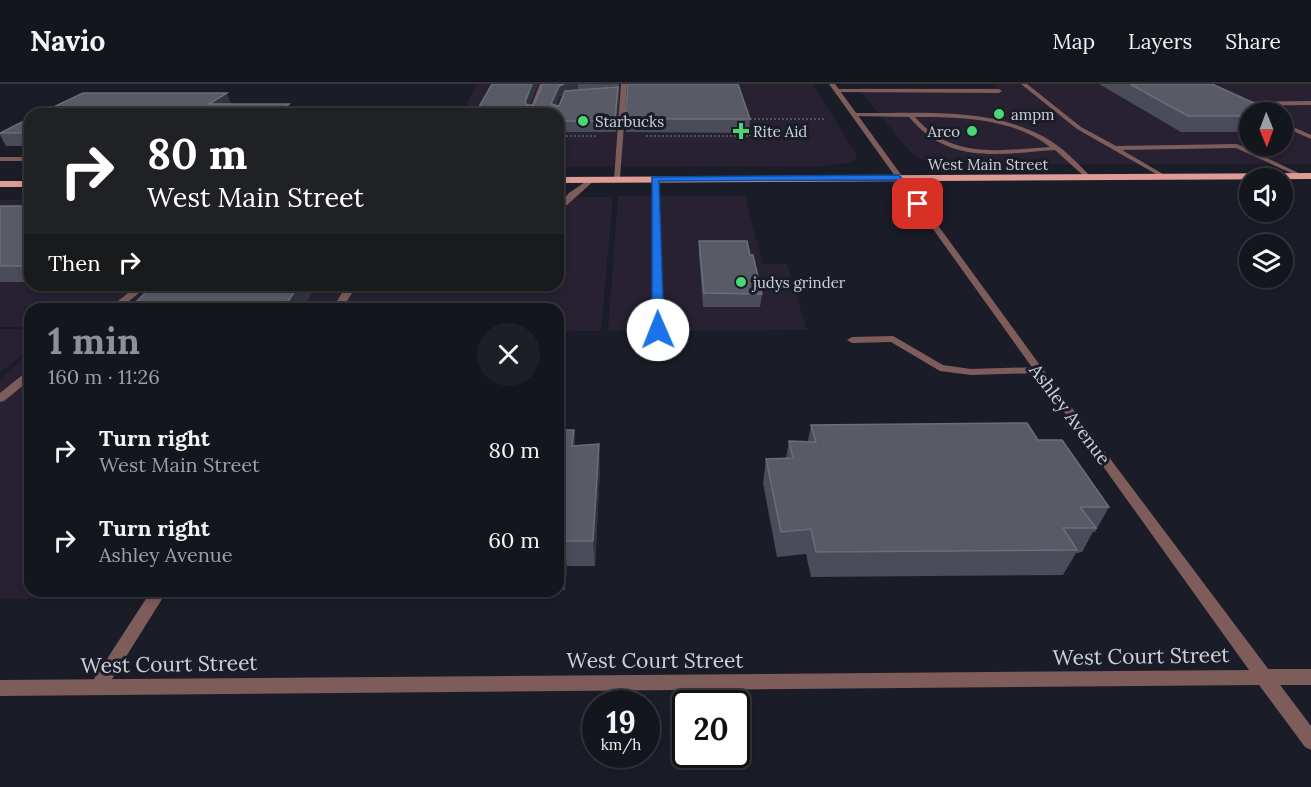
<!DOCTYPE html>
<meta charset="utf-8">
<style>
:root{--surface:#14161d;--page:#1d1f26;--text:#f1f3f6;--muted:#9d9fa4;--line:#33353b;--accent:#8c9099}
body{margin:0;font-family:Lora,serif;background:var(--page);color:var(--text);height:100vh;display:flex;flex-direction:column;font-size:22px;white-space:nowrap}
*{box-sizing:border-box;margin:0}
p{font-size:20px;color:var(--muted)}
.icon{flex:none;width:33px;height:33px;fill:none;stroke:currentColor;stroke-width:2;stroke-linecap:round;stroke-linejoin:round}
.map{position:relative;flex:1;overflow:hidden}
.panel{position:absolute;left:24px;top:219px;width:540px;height:294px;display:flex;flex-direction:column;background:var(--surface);border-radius:18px;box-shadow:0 3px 9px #0003,0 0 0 2px var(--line)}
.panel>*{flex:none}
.guide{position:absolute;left:24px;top:24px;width:540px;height:183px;border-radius:18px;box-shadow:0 3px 9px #0003,0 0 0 2px var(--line);background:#202124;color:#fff;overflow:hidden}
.needle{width:39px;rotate:179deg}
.fabs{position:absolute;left:1239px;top:18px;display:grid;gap:12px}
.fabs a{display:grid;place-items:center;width:54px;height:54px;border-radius:50%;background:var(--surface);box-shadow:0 3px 9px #0003,0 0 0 2px var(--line);font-size:30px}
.speed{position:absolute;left:582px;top:606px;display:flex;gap:12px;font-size:30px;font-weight:700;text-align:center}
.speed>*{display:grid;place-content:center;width:78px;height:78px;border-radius:50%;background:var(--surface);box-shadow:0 3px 9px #0003,0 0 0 2px var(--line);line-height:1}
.speed small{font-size:15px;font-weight:400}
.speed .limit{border:3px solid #111;border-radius:9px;background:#fff;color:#111}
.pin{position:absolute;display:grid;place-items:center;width:51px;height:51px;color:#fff;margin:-26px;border-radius:12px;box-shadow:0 3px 9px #0006}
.me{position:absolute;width:66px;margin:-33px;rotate:359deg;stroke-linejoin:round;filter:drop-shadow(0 0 4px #0008)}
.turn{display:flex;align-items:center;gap:21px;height:126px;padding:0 24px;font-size:27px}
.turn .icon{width:78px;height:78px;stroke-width:2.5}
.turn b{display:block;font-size:42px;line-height:51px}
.then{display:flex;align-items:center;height:57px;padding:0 24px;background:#0003;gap:12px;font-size:22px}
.round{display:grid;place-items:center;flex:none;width:63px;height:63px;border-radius:32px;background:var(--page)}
.overview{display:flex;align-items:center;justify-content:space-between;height:102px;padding:0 24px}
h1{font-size:36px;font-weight:800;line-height:45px;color:var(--accent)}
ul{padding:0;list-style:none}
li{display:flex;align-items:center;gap:18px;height:90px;padding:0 24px}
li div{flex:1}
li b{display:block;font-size:22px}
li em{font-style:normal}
header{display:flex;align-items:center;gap:36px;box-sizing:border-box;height:84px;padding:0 30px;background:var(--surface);border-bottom:2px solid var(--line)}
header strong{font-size:28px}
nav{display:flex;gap:33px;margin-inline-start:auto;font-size:21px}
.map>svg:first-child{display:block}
</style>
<header>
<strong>Navio</strong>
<nav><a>Map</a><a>Layers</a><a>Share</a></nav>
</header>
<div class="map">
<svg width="1311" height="703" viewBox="0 0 1311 703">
<rect width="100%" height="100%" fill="#1a1d27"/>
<path fill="#272131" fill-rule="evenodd" d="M476 0H813L857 72 855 76 848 79 824 82 558 83V30H462Z
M992 0H1311V80H943L923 76 911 69 858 4H997ZM1250 28H1282V62H1250Z
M618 112H745L763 180H787L807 246 608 247Z
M558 113H613L601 247H558V225H30V243H0V116H30V201H558Z
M0 245H30V264L0 289Z
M30 269V507H254L251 514 0 515V295Z"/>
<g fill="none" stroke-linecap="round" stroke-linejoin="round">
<path stroke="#5f626b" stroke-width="1.5" stroke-dasharray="2 2" stroke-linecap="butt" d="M746 35H825
M558 52H596
M646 52H750L748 46"/>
<path fill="#7d5c5a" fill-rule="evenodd" d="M540 0H546L534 30H528Z
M621 0H627L620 95 617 97 614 95Z
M1021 0H1027L1081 43 1116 62 1237 60 1305 92 1300 93 1236 64 1122 66 1168 93 1163 94 1077 45Z
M837 5H999L1002 7 999 9 835 8Z
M1311 17V21L1245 22 1258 28H1252L1234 20 1237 18Z
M854 29C916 30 990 22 1046 54 1062 63 1078 79 1091 93L1086 94 1055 66C998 70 949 81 909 33L852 32ZM915 33C960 33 1013 34 1050 63 1000 66 952 76 915 33Z
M1282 38 1311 51V55L1282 42Z
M0 73H30V77H0Z
M655 93 658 95 663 246 658 249 653 246 652 95Z
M591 94 596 95 558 129V122L569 109Z
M138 201H149L119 225H108Z
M347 201H357L342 225H332Z
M893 252 943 281 971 285 1038 283 1043 286 1038 289 971 291 940 287 891 258 852 259 847 256 852 253Z
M30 287V296L4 317 0 318V309L26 288Z
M151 507H167L104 608 98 611 92 608 90 603 92 598Z"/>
<path fill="#7d5c5a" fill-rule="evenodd" d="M1265 585H1311V601H1265L1259 598 1257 593 1259 588Z"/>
<path fill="#7d5c5a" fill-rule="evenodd" d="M829 0H835L1042 284 1311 642V666L1305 663 1259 601 0 612V596L1249 586Z"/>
<path fill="#df9b96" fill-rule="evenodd" d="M1311 89V95L558 99V93Z
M0 97H30V103H0Z"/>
</g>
<path fill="#4a4d59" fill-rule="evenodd" d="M492 0H538L529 21H534L543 0H619V13L616 48H558V30H475ZM564 11 559 22 556 21 559 12Z
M1099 0H1212L1250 28V48H1181Z
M30 34V62H6L0 51V49Z
M625 35H750L749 49 626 48Z
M0 122H30V198H0Z
M699 157 750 171 762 210 760 223H703L699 170Z
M811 341 1038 356 1109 423 1095 448H1093L1082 468 1076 469 1063 491 811 493 806 470 777 473 763 399 766 375 786 374 789 357H808Z
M558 346H574L575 362 600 385 595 482H567L565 506H558Z"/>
<path fill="#31343f" d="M532 0H538L526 29 525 18Z
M564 0H578V7L559 12 552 30 551 20 559 2Z
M618 3 619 13 616 48 615 37Z
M227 9 231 20H209Z
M289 20 292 30H276Z
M299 201H317L302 225H283Z
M574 346 576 370 572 362Z
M599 360 600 385 595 482 593 457Z
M564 457 567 482 565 506 562 481Z"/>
<path fill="#585b66" stroke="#6b6e78" stroke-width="1.5" d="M492 0H532L525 18 527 21H534L543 0H564L559 2 551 20 559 22 565 7 618 3 615 37H558V30H475Z
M628 0H738L750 35H625Z
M1130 0H1212L1274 28H1250V32H1188Z
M83 9H227L209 20H289L276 30H39Z
M30 34V49H0Z
M0 122H30V182H0Z
M699 157H747L750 171H753L762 210 704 209Z
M153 201H299L283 225H129Z
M1027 339 1038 356H1062L1109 423H1080L1096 444H1063L1077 466 816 468 811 445 781 448 766 375 793 374 789 357 816 358 811 341Z
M558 346H574L572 362 599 360 593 457H564L562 481H558Z"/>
<path fill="#1a73e8" stroke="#114b97" stroke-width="1.5" d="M899 91 921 118V121H915L897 96 659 97 664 246 658 250 652 246V93Z"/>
<g fill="#4bd677" stroke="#1a1d27" stroke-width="2">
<circle cx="999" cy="30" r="6"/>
<circle cx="583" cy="37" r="6"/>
<path d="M738 38h6v6h6v6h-6v6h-6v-6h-6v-6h6z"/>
<circle cx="972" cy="47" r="6"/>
<circle cx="741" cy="198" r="6"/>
</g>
<g text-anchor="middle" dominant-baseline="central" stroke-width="6" stroke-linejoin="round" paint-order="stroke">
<g font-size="15" fill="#cfd1d9" stroke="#1a1d27" text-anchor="start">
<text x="1011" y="30">ampm</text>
<text x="595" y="37">Starbucks</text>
<text x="753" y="47">Rite Aid</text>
<text x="960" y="47" text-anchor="end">Arco</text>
<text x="753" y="198">judys grinder</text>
</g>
<g font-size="15" fill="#cfd1d9" stroke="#1a1d27">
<text x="988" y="80">West Main Street</text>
</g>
<g font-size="18" fill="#cfd1d9" stroke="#1a1d27">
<text transform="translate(1070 330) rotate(53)">Ashley Avenue</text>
</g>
<g font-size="21" fill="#cfd1d9" stroke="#1a1d27">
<text transform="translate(1141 572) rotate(-1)">West Court Street</text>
<text x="655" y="576">West Court Street</text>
<text transform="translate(169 580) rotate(-1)">West Court Street</text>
</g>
</g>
</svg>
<div class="fabs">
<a><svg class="needle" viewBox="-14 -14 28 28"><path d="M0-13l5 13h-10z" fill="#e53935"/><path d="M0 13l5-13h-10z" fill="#9d9fa4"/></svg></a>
<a><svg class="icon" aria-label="sound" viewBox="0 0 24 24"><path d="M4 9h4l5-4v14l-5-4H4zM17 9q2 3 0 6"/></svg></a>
<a><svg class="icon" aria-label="layers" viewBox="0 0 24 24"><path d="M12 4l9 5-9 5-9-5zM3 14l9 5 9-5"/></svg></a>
</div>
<div class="speed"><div>19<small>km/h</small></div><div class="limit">20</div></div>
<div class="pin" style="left:918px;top:120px;background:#d93025"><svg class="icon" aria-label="arrive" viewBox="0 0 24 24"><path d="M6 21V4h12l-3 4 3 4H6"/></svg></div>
<svg class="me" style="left:658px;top:246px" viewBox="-20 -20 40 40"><circle r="19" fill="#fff"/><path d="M0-13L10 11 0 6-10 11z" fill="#1a73e8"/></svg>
<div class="guide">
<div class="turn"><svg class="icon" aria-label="right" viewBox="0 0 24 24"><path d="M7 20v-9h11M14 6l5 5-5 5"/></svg><div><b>80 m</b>West Main Street</div></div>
<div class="then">Then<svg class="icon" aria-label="right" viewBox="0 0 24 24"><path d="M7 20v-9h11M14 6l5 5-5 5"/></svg></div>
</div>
<section class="panel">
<div class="overview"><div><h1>1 min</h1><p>160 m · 11:26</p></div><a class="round"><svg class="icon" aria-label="close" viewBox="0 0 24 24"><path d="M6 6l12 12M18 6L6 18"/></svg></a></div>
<ul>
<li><svg class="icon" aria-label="right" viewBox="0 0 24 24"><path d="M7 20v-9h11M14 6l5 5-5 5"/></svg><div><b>Turn right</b><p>West Main Street</p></div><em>80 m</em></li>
<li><svg class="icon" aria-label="right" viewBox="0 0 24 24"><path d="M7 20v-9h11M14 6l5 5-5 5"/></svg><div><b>Turn right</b><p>Ashley Avenue</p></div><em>60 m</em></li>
</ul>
</section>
</div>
